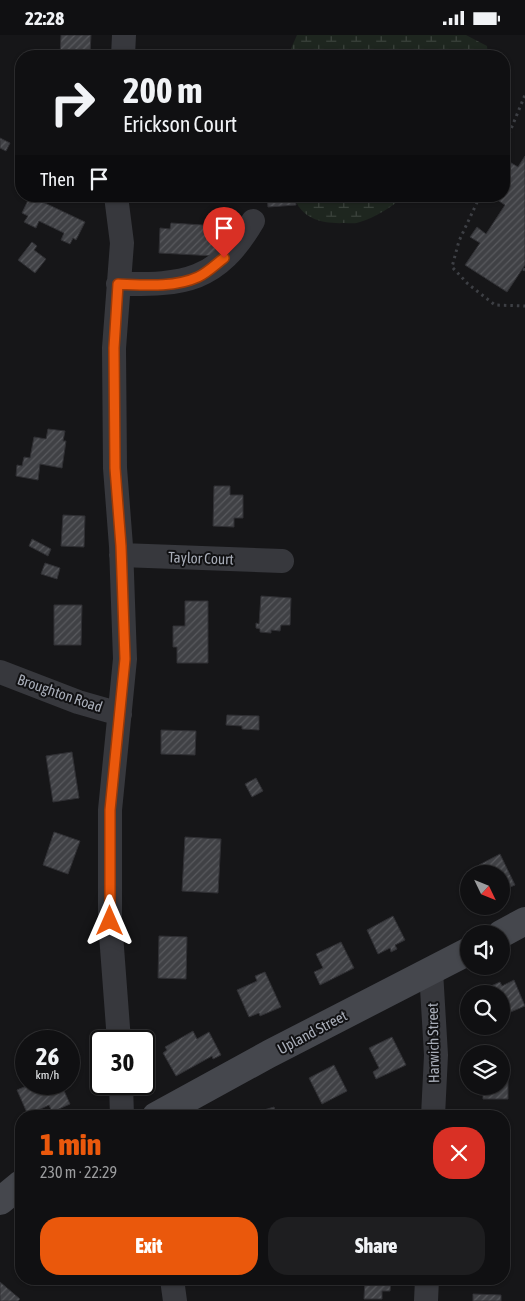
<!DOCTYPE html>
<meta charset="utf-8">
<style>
:root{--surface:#101012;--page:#1e1e20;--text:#f1f3f6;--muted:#9c9d9f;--line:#303032;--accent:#ea580c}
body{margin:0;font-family:"Asap Condensed",sans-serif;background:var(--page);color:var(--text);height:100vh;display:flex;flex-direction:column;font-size:19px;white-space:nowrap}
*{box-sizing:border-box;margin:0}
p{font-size:16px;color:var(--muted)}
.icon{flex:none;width:28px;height:28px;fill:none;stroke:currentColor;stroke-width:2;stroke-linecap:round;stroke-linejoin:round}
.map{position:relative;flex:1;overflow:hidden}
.drawer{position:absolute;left:15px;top:1075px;width:495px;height:175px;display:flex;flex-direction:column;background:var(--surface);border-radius:20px;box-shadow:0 1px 4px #0004,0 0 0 1px var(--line)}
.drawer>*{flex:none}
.hud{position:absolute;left:15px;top:15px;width:495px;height:152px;border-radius:20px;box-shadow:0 1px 4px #0004,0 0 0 1px var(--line);background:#101012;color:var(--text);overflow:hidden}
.needle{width:32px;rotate:133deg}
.fabs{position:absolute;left:460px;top:830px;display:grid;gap:10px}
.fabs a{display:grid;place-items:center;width:50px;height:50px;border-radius:50%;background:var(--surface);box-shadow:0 1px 4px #0004,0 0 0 1px var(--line);font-size:25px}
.speed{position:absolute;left:15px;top:995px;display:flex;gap:10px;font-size:25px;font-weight:700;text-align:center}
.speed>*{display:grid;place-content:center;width:65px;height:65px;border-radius:50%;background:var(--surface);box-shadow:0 1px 4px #0004,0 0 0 1px var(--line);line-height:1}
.speed small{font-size:12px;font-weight:400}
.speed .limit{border:2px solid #111;border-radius:8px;background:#fff;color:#111}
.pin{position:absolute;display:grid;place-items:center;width:42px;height:42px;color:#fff;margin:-51px -21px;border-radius:50% 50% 50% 0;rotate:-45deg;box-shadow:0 0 5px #0007}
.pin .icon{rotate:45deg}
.me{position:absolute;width:55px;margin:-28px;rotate:0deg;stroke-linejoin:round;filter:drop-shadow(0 0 4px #0008)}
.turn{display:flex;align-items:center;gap:18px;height:105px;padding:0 25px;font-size:22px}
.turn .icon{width:65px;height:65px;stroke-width:2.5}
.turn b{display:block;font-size:35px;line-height:42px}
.then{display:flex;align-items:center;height:48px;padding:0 25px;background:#0003;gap:10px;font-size:19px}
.round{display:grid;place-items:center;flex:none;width:52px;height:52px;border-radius:20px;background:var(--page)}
.overview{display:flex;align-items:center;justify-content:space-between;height:85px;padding:0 25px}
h1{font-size:30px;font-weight:800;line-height:38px;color:var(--accent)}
.primary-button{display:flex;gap:10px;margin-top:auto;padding:10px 25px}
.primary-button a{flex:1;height:58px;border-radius:20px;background:var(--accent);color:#fff;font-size:20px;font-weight:800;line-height:58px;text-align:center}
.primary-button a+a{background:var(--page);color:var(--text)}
.status{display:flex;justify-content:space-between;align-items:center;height:35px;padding:0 25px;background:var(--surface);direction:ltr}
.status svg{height:14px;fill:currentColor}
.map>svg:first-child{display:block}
</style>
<div class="status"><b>22:28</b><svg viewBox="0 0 49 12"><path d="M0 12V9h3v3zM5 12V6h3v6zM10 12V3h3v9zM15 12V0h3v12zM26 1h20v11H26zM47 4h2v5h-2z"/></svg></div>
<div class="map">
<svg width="525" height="1266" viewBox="0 0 525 1266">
<defs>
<pattern id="wetland-marsh" width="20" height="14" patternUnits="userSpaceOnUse" patternTransform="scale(1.25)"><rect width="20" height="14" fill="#1e261f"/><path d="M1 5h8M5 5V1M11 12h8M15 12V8" fill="none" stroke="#3c433d"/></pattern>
<pattern id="building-hatch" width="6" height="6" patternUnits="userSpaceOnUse" patternTransform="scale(1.25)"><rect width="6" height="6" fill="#404145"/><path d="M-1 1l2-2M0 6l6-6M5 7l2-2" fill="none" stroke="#595a5e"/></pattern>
</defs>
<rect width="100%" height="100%" fill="#161618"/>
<path fill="url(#wetland-marsh)" d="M297 0H466L487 11 488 21H290V16Z
M294 161H404C392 172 376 182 360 187 356 189 350 188 345 188 324 189 301 185 294 161Z"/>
<path fill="url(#building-hatch)" stroke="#303034" d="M61 0H91L90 19H94V21H60Z
M0 103 10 108 6 116 0 113Z
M525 121V230L507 257 465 230 480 208 470 202 477 192 486 199 505 170 496 164 498 161H504V152L510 142 504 138V132L508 126 518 132Z
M30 161 85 187 76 205 73 203 70 209 61 205 64 198 39 186 36 193 24 187 28 181 22 178Z
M223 161H250V164L223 165Z
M267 161H295L296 170 268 172Z
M171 188 218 191 216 221 159 218 160 193 170 194Z
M32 207 37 211 34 215 46 224 35 238 18 225Z
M48 394 65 396 63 406H66L62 433 40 429 38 445 16 441 17 430 22 431 24 422 30 423 34 402 46 404Z
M214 451H230V460H243V483H234V492L213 491Z
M63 480 85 481 84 512 61 511Z
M32 504 51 514 48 521 29 511Z
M45 528 60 533 57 544 41 539Z
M261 561 291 563 290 590H281L280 596 271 595V598L260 597V594L256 593V588L259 589Z
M185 566H208V628H177V612H173V591H185Z
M54 570H82L81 610H54Z
M227 680 259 681V695L242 694V691L226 690Z
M161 695 196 696 195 720 161 719Z
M72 717 79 763 53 767 46 721Z
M256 743 263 756 252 762 245 749Z
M54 797 80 806 68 839 43 830Z
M185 802 221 804 218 858 182 856Z
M500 819 515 850 501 856V839H484L479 830Z
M393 881 405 905 395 910 397 914 391 917 390 913 378 919 367 895Z
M159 901 187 902 186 944 158 943Z
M341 907 354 933 320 950 314 937 323 933 316 919Z
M265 937 281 972 260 981 259 978 249 982 237 955 257 946 255 941Z
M514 945 525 971 501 981V959H481L492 954 491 951 500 947 502 951Z
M193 996 197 1004 209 997 221 1020 213 1024 212 1021 176 1041 163 1018 167 1015 165 1012Z
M392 1002 406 1030 376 1044 373 1037 379 1033 369 1013Z
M334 1030 347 1056 322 1069 309 1043Z
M501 1031 508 1032V1064H483V1055L477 1054 478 1051H501Z
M31 1049H61L70 1069 52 1077 49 1070 28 1080 17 1055Z
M274 1072 277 1081H244Z
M504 1112H507L505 1152H504Z
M504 1176H507V1218H504Z
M365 1244H391L390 1256H382V1264H364Z
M0 1247 20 1264 18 1266H0Z
M473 1259 501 1260V1266H473Z"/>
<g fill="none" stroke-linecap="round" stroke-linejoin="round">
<path stroke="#3d3f44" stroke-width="3" stroke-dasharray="2.5 4" stroke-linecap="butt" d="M504 111 525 60
M480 161 459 206 452 232 468 249 495 270 525 271
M523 234 525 235"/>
<path stroke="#37383d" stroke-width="24" d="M123 21 124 0
M116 161 122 208 114 313 115 433 121 511 125 624 110 775V886L119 1006
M118 249C185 250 217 247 253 186
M121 520 282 526
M0 637 78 667 120 679
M431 936 436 1020 433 1081
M121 1049 122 1081
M172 1244 175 1266
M426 1266 427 1244"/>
<path stroke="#45474d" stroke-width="28" d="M501 899 525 886
M156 1081 269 1019 469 916
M0 1166 21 1149"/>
</g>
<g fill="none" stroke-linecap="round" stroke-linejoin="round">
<defs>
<path id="route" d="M110 886V775L125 624 121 511 115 433 114 313 118 249C143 250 174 253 198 242 207 238 215 230 224 223"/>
</defs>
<use href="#route" stroke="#983908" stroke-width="12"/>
<use href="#route" stroke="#ea580c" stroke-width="9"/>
</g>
<g text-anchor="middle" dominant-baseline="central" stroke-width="4" stroke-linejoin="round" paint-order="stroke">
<g font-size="15" fill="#a8adb8" stroke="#111113">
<text transform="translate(201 523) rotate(2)">Taylor Court</text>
<text transform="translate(60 658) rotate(19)">Broughton Road</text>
<text transform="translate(312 997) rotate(-28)">Upland Street</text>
<text transform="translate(433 1008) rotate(-91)">Harwich Street</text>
</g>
</g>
</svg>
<div class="fabs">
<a><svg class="needle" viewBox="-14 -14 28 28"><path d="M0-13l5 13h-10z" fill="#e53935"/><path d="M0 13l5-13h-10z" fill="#9c9d9f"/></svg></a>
<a><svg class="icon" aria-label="sound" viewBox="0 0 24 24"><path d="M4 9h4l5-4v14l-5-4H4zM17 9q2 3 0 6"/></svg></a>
<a><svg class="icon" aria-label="search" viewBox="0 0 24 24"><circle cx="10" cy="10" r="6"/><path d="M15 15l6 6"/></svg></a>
<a><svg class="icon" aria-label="layers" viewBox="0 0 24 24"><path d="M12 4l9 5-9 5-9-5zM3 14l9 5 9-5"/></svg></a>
</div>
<div class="speed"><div>26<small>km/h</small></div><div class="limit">30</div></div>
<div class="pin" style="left:224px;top:223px;background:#d93025"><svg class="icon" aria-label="arrive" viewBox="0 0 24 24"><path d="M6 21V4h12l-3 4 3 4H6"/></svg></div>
<svg class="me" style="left:110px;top:886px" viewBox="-20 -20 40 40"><path d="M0-17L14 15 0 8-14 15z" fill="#ea580c" stroke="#fff" stroke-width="4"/></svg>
<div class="hud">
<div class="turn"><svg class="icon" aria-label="right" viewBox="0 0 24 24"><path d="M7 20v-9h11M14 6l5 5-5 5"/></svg><div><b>200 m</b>Erickson Court</div></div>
<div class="then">Then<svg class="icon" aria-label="arrive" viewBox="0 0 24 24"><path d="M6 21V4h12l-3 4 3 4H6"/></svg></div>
</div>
<section class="drawer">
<div class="overview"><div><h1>1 min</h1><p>230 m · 22:29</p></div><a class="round" style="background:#d93025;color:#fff"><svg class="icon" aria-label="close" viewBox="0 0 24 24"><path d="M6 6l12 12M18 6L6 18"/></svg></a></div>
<div class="primary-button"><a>Exit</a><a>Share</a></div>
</section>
</div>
